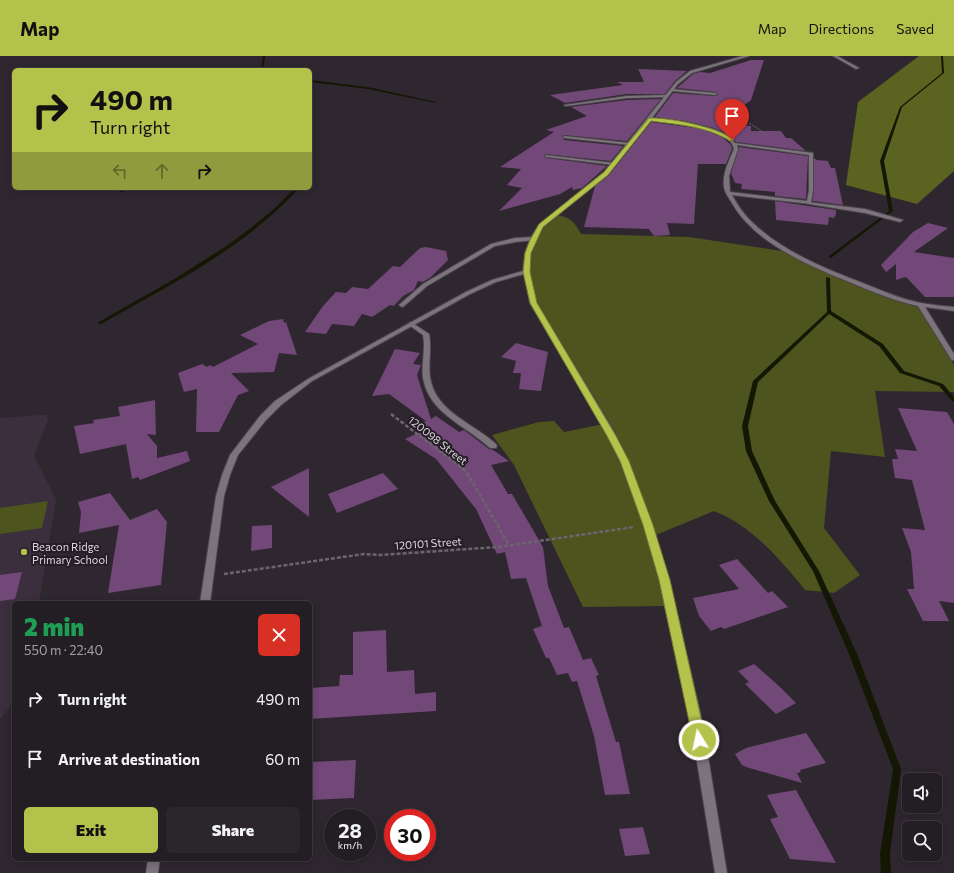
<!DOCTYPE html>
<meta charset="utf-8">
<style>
:root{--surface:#231d24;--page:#2b262c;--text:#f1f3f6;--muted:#a3a2a6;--line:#403b41;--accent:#b3c24b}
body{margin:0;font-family:Commissioner,sans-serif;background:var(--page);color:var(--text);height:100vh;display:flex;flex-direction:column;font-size:15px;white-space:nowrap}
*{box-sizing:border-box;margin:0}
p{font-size:13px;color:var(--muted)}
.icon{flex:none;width:22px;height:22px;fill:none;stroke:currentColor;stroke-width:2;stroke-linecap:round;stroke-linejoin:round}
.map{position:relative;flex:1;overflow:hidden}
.side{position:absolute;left:12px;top:545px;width:300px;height:260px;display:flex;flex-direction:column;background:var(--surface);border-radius:6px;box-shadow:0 2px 10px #0003,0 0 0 1px var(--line)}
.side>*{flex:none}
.banner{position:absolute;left:12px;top:12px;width:300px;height:122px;border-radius:6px;box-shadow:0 2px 10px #0003,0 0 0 1px var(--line);background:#b3c24b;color:#111;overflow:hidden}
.controls{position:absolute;left:902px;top:717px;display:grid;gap:8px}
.controls a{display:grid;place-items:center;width:40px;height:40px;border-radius:6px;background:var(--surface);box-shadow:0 2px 10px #0003,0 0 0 1px var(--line);font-size:20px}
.speed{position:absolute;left:324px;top:753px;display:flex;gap:8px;font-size:20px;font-weight:700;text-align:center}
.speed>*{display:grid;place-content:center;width:52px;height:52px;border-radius:50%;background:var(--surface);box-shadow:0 2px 10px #0003,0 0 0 1px var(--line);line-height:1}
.speed small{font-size:10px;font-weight:400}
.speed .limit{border:6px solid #d22;background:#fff;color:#111}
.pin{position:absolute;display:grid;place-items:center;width:34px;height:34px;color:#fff;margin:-41px -17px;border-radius:50% 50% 50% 0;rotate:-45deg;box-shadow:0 0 4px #0007}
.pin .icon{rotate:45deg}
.me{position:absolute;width:44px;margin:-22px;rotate:350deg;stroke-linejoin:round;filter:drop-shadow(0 0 3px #0008)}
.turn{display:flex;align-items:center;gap:14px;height:84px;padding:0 12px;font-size:18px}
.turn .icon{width:52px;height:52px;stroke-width:2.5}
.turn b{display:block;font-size:28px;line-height:34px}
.lanes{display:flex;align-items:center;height:38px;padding:0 12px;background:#0003;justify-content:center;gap:20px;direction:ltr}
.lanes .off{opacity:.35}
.round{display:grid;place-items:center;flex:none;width:42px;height:42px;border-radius:6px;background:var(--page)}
.summary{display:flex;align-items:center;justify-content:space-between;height:68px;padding:0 12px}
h1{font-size:24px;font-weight:800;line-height:30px;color:#1e9e55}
.primary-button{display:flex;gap:8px;margin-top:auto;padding:8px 12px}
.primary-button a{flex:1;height:46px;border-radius:6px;background:var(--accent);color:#111;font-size:16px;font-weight:800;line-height:46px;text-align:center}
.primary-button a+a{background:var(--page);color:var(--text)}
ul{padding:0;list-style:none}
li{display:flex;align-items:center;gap:12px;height:60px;padding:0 12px}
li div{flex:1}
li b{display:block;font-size:15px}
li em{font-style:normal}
header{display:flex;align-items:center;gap:24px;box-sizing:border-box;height:56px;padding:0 20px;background:var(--accent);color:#111}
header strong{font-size:19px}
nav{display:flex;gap:22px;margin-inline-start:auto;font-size:14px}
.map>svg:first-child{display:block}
</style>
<header>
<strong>Map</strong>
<nav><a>Map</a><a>Directions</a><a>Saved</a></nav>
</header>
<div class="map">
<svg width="954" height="817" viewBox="0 0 954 817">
<rect width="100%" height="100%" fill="#2f2730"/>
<path fill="#3c2f3d" d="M40 359H46L48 363 34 399 56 444 39 547H14V646L0 663V362Z"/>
<path fill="#4d541d" d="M552 158C569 161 573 163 581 178L689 181 788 196 815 211 919 249 954 309V336L875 335 885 401 831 395 824 472 860 519 834 537 805 534C780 503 752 470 714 455L651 481 668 550 583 551 514 409 492 379 539 366 554 365 564 376 604 368 531 248C522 220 522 206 536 180 541 171 544 164 552 158Z
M48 445 42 472 0 478V452Z"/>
<path fill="#5b6321" d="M919 0H954V115L917 148 846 129 858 46Z"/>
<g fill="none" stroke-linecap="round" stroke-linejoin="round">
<path fill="#141704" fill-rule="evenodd" d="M263 0H265L263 14H261Z
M941 0H943L944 17 902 51 884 105 893 155 831 202H829V200L889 155 880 105 900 51 942 17Z
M310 24 368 31 436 46 435 47 368 33 310 26Z
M130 132H137L121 136 119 135Z
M295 132H299C245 192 170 229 101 268H99L97 267 176 222 228 189 252 171 275 152Z
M826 221 830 222 831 255 883 288 904 315 943 328 954 341V346L952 345 939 330 900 317 879 290 829 258 758 326 748 370 752 395 775 445 819 515 857 598 901 713 890 798 891 817H881L880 798 893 713 849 598 813 515 769 445 746 395 742 370 753 325 827 256Z"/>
</g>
<path fill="#714877" d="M751 4H764L751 44 720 68 751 70V75H781L786 82H791L806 95 736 86 727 77 714 72 685 65 655 61 673 37 715 40 718 39 715 36 677 32 693 18 700 16 710 17Z
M638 13 687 15 675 25 665 38H627L565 47 550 39 623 29 617 26H644Z
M661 43 627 85 563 79 564 84 623 90 611 105 544 98V100L547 102 607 110 582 132 573 134 572 131 560 138 499 155 522 132 507 129 521 113 500 111 554 76 546 74 587 60 571 51 627 44Z
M651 66 703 73 722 81 731 89 732 93 726 108H698L694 168 667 167 670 179 654 180 649 173 584 171 595 130 609 119Z
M739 91 808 100 806 143 775 140V136L741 133 742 128 735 127 731 117Z
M814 102 817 104 828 105 831 112H835L843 149 813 145Z
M775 145 836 154V158L834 162 829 161 828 169 776 164Z
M928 167 948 172 914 196 954 202V241H925L906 221 896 224V208L886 216 881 209 913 176Z
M426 191 446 195 448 204 431 221 423 226 418 225 414 234 403 240 394 250 390 249 372 261 362 258 354 270 332 268 326 278 305 276 323 250 336 236 346 237 352 231 368 233 393 210 400 211 420 192Z
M283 263 284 267 286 266 297 299 279 297 274 316 231 317 249 335 238 339 219 376H196L197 333 184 336 178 317 202 308 207 311 210 309 213 311 258 288 240 279 269 265Z
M516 287 548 296 541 335 519 333 521 317H513L516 305 501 301Z
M395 293 420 297 413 308 421 309 417 319 431 363 436 360 459 376 464 374 489 393 493 394 509 405 491 409 508 438H512L543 491 548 530 564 572 569 571 583 604 591 602 599 619 596 620 616 686H619L630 738 605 739 594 680 577 625 572 626 568 617 557 619 549 602H546L533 573 542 570 526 522 511 523 505 496 497 498 476 453 436 403 405 383 424 374 418 369 426 365 389 338 372 340Z
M155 344 156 379 147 378 157 390V402L187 395 190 405 140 424 138 421 132 423 126 388 80 398 74 370 94 367 93 364 120 360 118 351Z
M898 352 947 356 954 368V547L939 545 949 565H923L907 533H914L911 496 902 472 925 474 912 424 895 422 892 403H898L895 393 917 395Z
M309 412V461L271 431Z
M383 417 398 433 337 457 328 438Z
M110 437 130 464 157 453 167 466 161 529 108 537 119 469 79 477 81 456 78 446Z
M272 469V492L251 495 252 470Z
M737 503 768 537 772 535 788 551 724 573 721 571 711 575 699 560 693 542 739 533 719 509Z
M22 516 15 543 0 545V519Z
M386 574 387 616 414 614 415 638 436 636V655L310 663V632L339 630 340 619H353V576Z
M754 608 780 631 796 647 776 658 745 628 749 626 738 615Z
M806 677 826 707 800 714 801 716 797 717 802 727 746 711 742 709 735 698 746 692Z
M356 704 354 742 310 744V706Z
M796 734 836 807 790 803 770 763 778 761 767 739Z
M643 771 650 798 625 800 619 773Z"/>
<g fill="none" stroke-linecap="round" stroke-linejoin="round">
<defs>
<path id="service" d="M833 0H837L859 12 856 13Z
M671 33 715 37 717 38 715 39 672 35Z
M666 39 667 41 627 42 566 50 564 49 627 40Z
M564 80 630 87 632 88 630 89 565 82H564Z
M545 99 614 107 616 108 614 109 547 101 545 100Z
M807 146 865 153 903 164 900 166 865 157 809 148 807 147Z
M533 181 536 183 535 184 515 186 495 190 427 230 404 250 402 251 399 249 423 228 491 188 515 182Z
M411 266 429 278C432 293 428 307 430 321 435 356 473 367 496 388L497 390 496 392H490C467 370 429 358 423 322 421 308 426 293 423 279L409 269V267Z"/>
<path id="minor" d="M743 0H749L692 17 678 28 652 62 685 66 714 73 726 78 735 87 813 97V134L811 148 732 139C738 150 744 159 754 168 783 195 823 212 860 226 880 234 900 243 921 247 932 249 943 250 954 251V255L925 251 954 298V305L951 303 918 250C896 245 875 237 854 228 812 211 755 188 732 147 729 142 725 137 724 131 722 118 729 105 734 93 733 90 732 87 730 85 714 68 672 66 650 64L608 118 543 171 536 183 531 197 529 216 536 247 612 372 628 405 652 469 669 524 703 669 727 817H715L691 669 659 524 644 469 620 405 604 372 530 247 524 218 496 226 470 238 312 325 281 349 266 364 238 399 230 419 224 440 210 547H200L216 440 222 419 230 399 260 360 275 345 308 323 466 236 492 224 523 215 525 197 530 183 539 169 604 116 676 26 690 15ZM737 89 809 99V134L807 145 730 136 729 120 738 93Z
M148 803H160L158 817H146Z"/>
</defs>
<use href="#service" stroke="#4a444b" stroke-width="2"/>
<use href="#minor" stroke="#4a444b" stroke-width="2"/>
<path stroke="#6c656d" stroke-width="1" stroke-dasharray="2 1" stroke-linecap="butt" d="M749 67 768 79"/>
<path stroke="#6c656d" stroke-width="2.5" stroke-dasharray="4 2" stroke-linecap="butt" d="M391 358 466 415 509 489
M224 518 364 498 380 499 498 491 634 471"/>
<use href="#service" fill="#7c737d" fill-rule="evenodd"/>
<use href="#minor" fill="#7c737d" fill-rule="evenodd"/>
</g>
<path fill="#b3c24b" stroke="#747e31" d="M649 62C668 61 719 71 734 84L730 85C706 70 679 69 651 65L608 119 543 171 531 197 530 216 537 247 616 380 629 405 653 469 670 524 706 684 704 688 699 689 695 688 693 684 659 524 643 469 620 405 607 380 530 247 523 216 525 197 530 184 539 168 604 116Z"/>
<circle fill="#b3c24b" stroke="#251d26" stroke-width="1.5" cx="24" cy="496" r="4"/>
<g text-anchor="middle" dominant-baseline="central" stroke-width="4" stroke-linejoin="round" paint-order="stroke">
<g font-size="11" fill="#ddd8de" stroke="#251d26">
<text transform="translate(438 384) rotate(38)">120098 Street</text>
<text transform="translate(428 487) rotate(-4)">120101 Street</text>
</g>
<g font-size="11" fill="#ddd8de" stroke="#251d26" text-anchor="start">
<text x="32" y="490">Beacon Ridge<tspan x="32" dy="13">Primary School</tspan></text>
</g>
</g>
</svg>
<div class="controls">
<a><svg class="icon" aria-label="sound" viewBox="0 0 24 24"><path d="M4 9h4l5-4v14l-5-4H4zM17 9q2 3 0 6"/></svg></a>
<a><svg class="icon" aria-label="search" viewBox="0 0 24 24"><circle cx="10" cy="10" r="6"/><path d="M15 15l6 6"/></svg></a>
</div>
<div class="speed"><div>28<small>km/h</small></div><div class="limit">30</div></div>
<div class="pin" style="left:732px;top:84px;background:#d93025"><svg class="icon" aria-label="arrive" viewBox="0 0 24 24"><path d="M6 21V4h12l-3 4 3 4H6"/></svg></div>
<svg class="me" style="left:699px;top:684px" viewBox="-20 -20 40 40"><circle r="17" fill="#b3c24b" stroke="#fff" stroke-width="3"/><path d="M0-11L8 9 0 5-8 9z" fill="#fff"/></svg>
<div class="banner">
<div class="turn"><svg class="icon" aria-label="right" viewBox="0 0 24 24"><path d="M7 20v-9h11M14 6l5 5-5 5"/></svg><div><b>490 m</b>Turn right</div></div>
<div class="lanes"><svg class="icon off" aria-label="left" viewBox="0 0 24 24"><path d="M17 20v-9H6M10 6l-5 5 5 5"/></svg><svg class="icon off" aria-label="ahead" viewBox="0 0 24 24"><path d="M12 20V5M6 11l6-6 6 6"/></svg><svg class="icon" aria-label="right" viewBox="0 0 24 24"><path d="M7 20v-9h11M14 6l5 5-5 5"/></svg></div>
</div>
<section class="side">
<div class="summary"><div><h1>2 min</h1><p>550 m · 22:40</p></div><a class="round" style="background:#d93025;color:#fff"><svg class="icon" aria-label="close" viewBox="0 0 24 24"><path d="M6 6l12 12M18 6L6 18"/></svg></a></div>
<ul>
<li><svg class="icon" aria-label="right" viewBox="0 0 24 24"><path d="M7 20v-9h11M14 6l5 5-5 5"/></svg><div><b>Turn right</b></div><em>490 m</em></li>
<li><svg class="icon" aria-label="arrive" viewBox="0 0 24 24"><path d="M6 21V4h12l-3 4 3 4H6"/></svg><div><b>Arrive at destination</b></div><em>60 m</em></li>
</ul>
<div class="primary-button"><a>Exit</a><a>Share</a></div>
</section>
</div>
